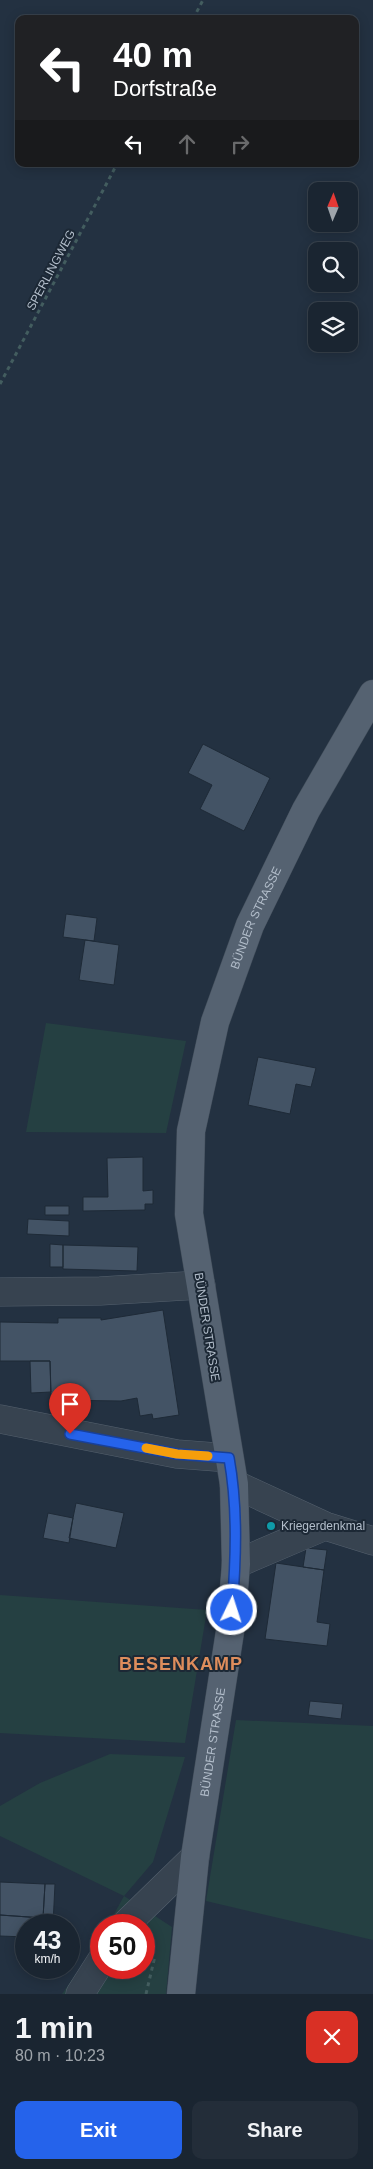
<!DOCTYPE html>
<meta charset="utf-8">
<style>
:root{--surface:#1a2531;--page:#232d39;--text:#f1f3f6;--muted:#9fa5ab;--line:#38424d;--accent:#2563eb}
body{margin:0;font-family:Arial,sans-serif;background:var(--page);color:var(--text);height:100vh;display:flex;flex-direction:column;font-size:19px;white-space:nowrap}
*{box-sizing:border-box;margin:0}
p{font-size:16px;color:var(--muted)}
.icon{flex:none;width:28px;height:28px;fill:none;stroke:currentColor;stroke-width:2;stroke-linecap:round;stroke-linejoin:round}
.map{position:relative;height:1994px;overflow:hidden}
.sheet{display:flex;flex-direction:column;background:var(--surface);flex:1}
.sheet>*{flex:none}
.banner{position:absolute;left:15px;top:15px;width:344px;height:152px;border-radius:10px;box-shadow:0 2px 12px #0003,0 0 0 1px var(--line);background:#202124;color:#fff;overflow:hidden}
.needle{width:32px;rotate:2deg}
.controls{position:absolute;left:308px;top:182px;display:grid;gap:10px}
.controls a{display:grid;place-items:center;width:50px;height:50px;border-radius:10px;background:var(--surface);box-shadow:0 2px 12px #0003,0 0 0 1px var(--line);font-size:25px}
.speed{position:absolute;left:15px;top:1914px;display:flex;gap:10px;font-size:25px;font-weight:700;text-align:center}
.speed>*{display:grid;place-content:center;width:65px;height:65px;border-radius:50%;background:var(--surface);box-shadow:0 2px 12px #0003,0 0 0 1px var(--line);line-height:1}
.speed small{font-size:12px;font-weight:400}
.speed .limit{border:8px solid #d22;background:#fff;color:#111}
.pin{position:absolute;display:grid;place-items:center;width:42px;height:42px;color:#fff;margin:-51px -21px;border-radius:50% 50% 50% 0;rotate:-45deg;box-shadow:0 0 5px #0007}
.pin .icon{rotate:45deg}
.me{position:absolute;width:55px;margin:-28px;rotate:4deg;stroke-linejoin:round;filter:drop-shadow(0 0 4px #0008)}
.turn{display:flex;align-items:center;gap:18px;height:105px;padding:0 15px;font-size:22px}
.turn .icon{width:65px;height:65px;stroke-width:2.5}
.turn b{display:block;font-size:35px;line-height:42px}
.lanes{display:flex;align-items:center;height:48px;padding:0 15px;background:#0003;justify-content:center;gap:25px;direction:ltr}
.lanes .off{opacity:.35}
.round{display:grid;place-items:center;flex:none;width:52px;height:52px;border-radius:10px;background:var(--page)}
.overview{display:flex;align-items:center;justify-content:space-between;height:85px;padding:0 15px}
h1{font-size:30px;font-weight:800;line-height:38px}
.primary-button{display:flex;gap:10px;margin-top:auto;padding:10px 15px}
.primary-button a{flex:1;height:58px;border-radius:10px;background:var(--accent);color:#fff;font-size:20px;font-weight:800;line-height:58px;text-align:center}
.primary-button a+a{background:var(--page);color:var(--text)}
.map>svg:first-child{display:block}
</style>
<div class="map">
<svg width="373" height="1994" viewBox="0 0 373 1994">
<rect width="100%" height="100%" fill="#233141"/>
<path fill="#254042" d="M46 1023 186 1041 166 1133 26 1132Z
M0 1595 207 1610 185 1743 0 1733Z
M236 1720 373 1726V1940L206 1901Z
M110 1754 185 1757 153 1862 124 1896 172 1927 166 1994H62L101 1938V1968H144V1925H108L124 1896 0 1836V1806L40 1783Z"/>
<path fill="#435365" stroke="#1e2a37" d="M203 744 270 778 244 831 200 809 212 785 188 773Z
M66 914 97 918 94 941 63 937Z
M85 940 119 945 114 985 79 980Z
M258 1057 316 1068 311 1087 296 1084 290 1114 248 1105Z
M143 1157V1191L153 1190V1204H145V1210L83 1211V1197H108L107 1158Z
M45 1206H69V1215H45Z
M28 1219 69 1221V1236L27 1234Z
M50 1244 63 1245V1267H50Z
M63 1245 138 1247 137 1271 63 1269Z
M163 1310 179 1415 153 1419 152 1414 140 1416 137 1398 121 1401 51 1400 50 1361H0V1322L58 1323V1318H101V1320Z
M30 1361H50L51 1392 31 1393Z
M76 1503 124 1513 116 1548 69 1538Z
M48 1513 73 1518 69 1543 43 1538Z
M306 1548 327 1550 324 1570 303 1567Z
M276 1563 324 1570 317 1622 330 1624 327 1646 265 1639Z
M310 1701 343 1704 341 1719 308 1715Z
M0 1882 45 1884 43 1918 0 1915Z
M45 1884H55L53 1925H26V1937L0 1936V1915L43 1918Z"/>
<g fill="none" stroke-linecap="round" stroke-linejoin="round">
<defs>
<path id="minor" d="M0 1292 100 1291 201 1285
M0 1419 177 1454 229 1458
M234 1484 325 1526 373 1541
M236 1564 325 1526
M125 1925 195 1857
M80 1994 101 1961"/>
<g id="major">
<path id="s1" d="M181 1994 195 1857 231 1625 236 1564 234 1484 189 1214 191 1131 215 1022 250 925 306 810 373 694"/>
</g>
</defs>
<use href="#minor" stroke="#55616e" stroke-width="29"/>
<use href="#major" stroke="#404c59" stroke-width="29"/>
<path stroke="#435d5f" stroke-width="3" stroke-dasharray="4 4" stroke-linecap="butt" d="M193 19 203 0
M0 384 117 164
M146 1994 155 1956"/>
<use href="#minor" stroke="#374350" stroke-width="28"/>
<use href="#major" stroke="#556271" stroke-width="28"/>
</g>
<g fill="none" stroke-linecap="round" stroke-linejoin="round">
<defs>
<path id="route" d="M70 1434 177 1454 229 1458C238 1508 236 1559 232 1610"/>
</defs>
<use href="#route" stroke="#184099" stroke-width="12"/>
<use href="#route" stroke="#2563eb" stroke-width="9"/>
<path stroke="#f59e0b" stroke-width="9" d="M146 1448 177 1454 208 1456"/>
</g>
<circle fill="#0f9aa8" stroke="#1c2835" stroke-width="2" cx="271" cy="1526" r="5"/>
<g text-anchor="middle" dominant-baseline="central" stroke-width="4" stroke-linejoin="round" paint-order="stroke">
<g font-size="12" fill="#b3becb" stroke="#1c2835">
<text transform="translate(51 270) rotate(-62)">SPERLINGWEG</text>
<text stroke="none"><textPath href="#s1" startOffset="1094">BÜNDER STRASSE</textPath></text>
<text transform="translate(207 1327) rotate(81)">BÜNDER STRASSE</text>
<text stroke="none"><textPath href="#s1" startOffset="254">BÜNDER STRASSE</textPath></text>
</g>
<g font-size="12" fill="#b3becb" stroke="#1c2835" text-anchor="start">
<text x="281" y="1526">Kriegerdenkmal</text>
</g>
<g font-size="18" font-weight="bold" letter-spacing="1" fill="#de8d5c" stroke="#1c2835">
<text x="181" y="1664">BESENKAMP</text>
</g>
</g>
</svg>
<div class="controls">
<a><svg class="needle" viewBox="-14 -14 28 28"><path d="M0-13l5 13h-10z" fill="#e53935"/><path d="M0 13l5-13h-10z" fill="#9fa5ab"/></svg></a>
<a><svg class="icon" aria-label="search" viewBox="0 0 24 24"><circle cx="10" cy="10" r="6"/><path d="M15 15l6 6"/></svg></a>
<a><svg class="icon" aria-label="layers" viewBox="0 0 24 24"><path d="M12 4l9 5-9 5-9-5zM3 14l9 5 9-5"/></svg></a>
</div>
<div class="speed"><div>43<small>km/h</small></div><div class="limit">50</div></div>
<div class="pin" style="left:70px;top:1434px;background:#d93025"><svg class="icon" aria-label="arrive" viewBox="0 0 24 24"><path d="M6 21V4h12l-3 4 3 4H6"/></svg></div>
<svg class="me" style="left:232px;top:1610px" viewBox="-20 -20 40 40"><circle r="17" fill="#2563eb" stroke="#fff" stroke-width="3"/><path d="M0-11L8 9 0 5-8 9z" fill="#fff"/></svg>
<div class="banner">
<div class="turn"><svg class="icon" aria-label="left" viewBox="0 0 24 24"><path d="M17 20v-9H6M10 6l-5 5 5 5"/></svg><div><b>40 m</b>Dorfstraße</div></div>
<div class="lanes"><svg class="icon" aria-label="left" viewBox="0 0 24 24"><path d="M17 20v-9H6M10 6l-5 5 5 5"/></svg><svg class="icon off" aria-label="ahead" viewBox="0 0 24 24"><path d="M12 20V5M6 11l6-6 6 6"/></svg><svg class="icon off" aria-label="right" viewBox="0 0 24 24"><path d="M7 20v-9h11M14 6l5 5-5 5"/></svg></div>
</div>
</div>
<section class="sheet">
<div class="overview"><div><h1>1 min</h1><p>80 m · 10:23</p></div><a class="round" style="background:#d93025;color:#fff"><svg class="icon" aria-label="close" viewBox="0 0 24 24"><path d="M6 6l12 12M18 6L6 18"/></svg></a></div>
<div class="primary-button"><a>Exit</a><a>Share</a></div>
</section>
